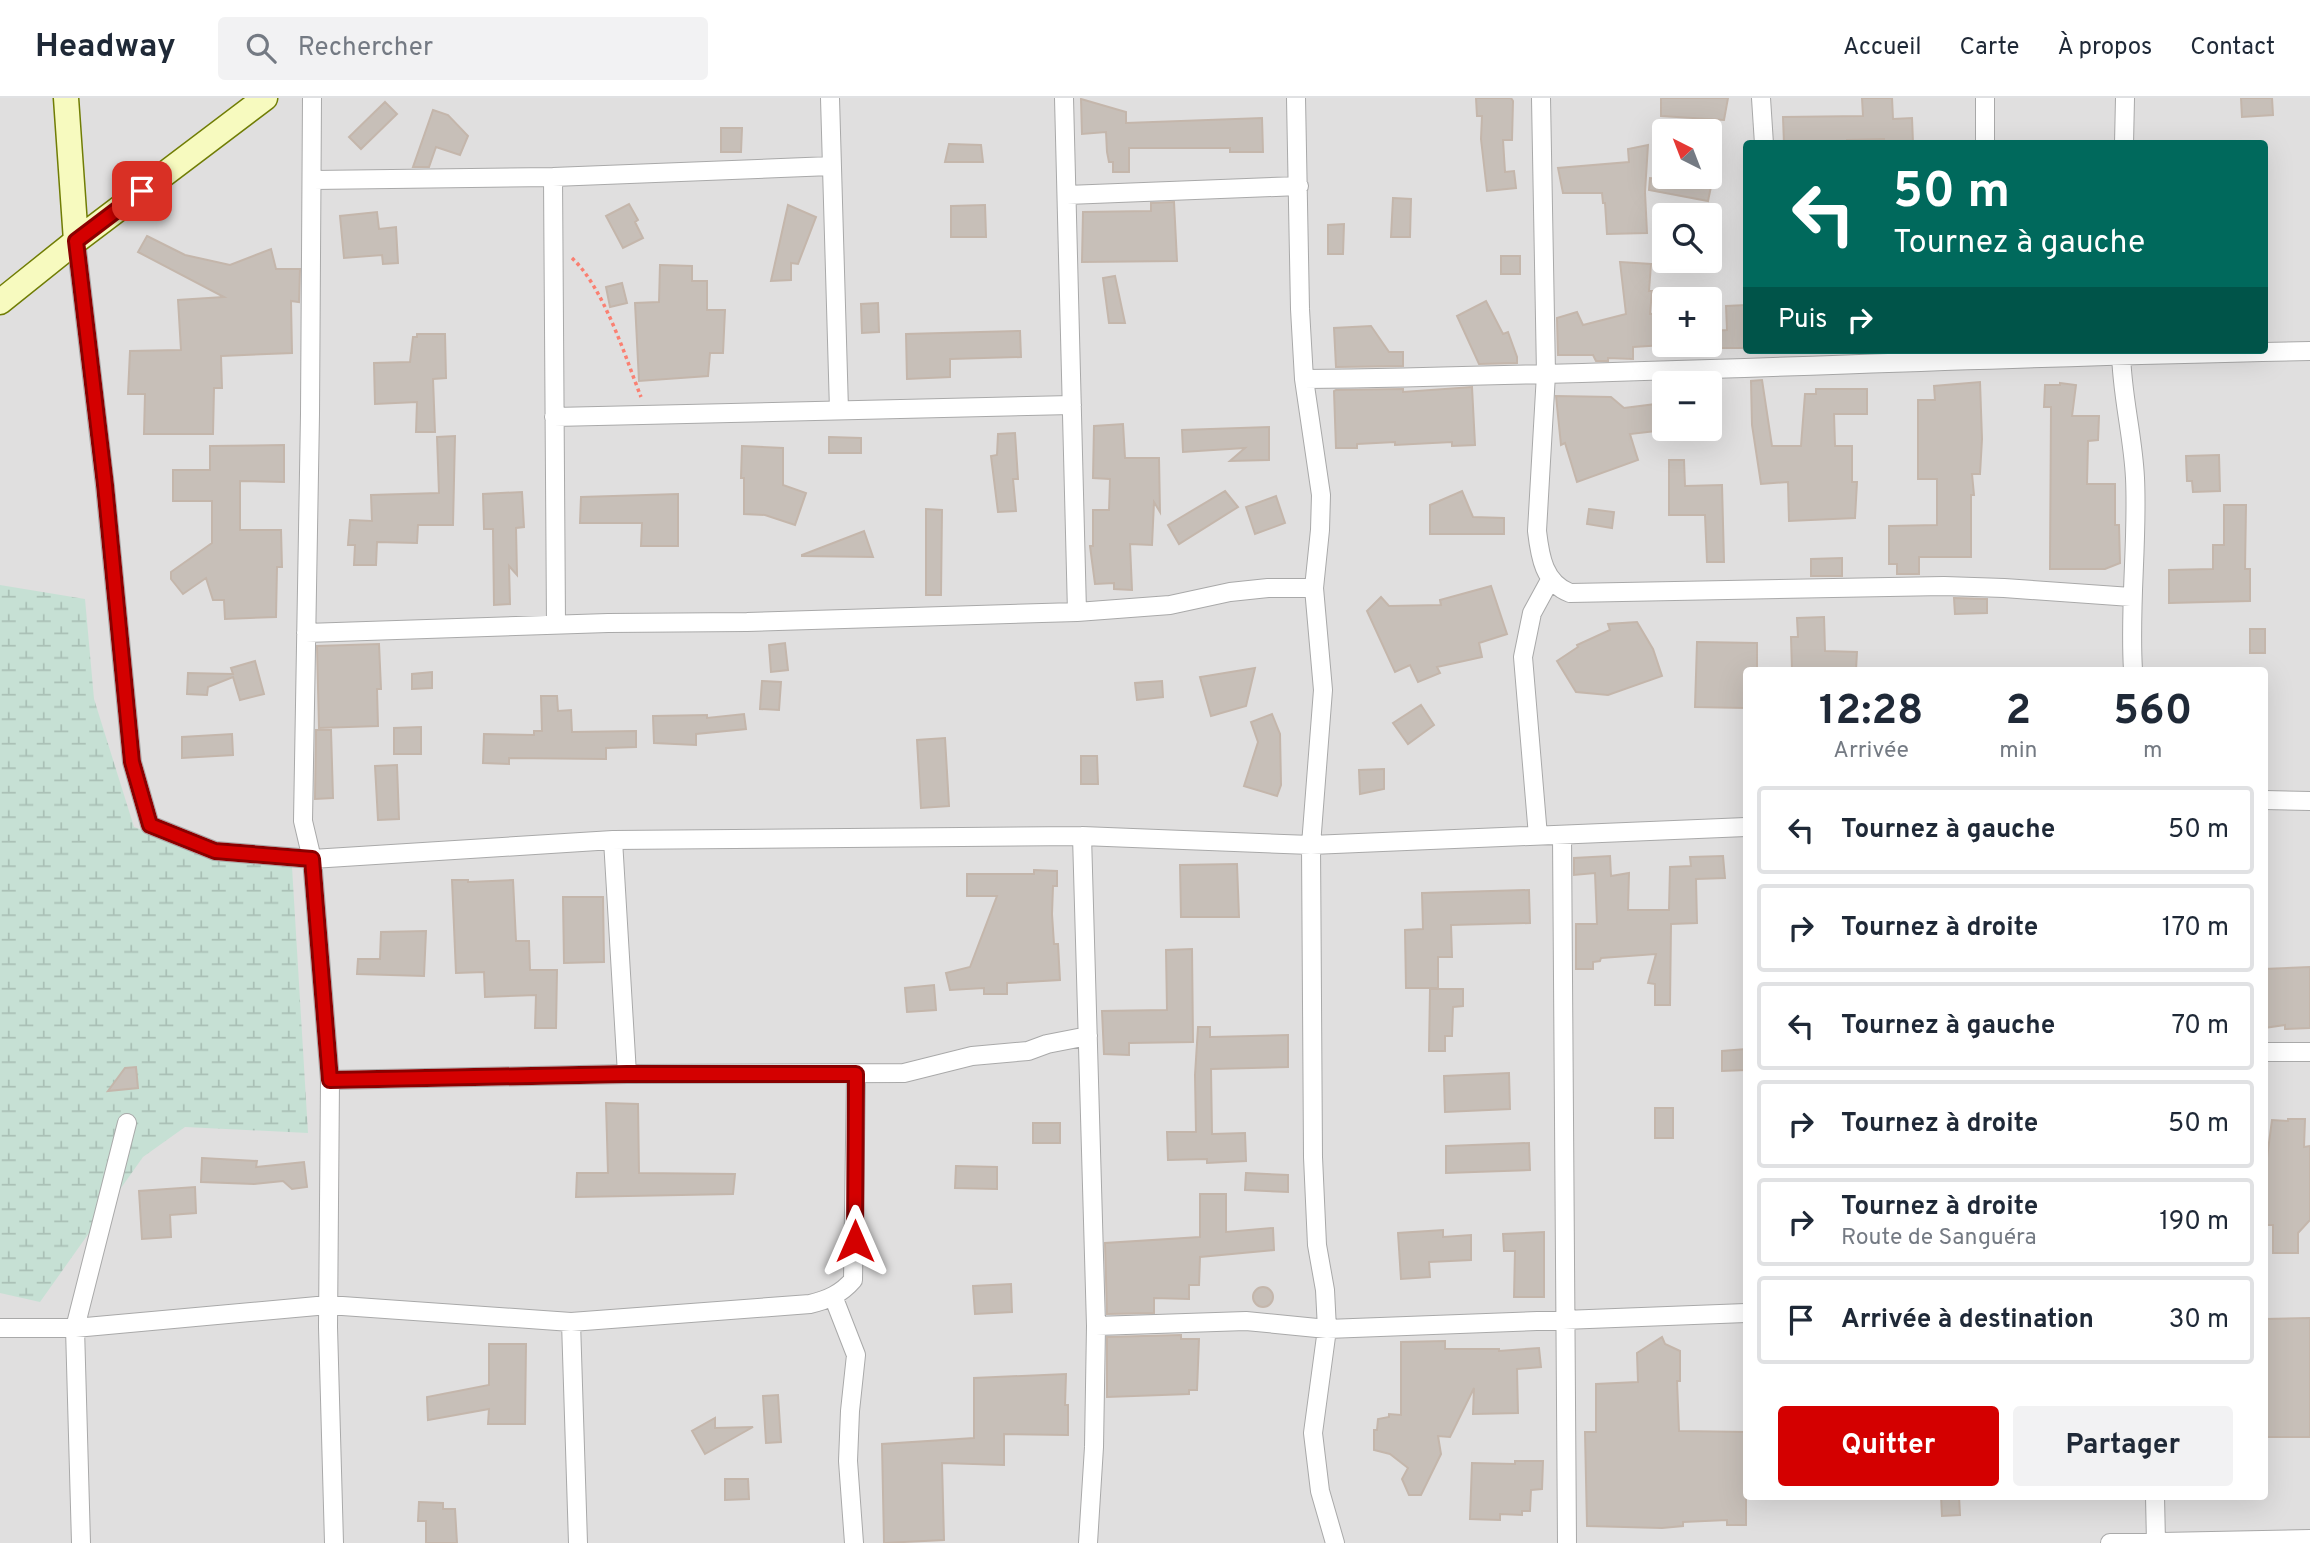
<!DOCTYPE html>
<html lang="fr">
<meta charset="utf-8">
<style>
:root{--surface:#fff;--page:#f2f2f3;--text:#1f2937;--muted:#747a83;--line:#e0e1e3;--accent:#d40000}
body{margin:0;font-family:Overpass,sans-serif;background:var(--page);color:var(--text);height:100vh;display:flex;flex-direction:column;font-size:26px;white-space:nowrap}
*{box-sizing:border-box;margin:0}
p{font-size:23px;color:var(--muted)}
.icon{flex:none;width:38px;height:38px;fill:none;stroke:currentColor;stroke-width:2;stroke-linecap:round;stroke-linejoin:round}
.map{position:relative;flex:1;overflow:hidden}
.sheet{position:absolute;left:1743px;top:569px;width:525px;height:833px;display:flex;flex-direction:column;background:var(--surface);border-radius:7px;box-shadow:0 7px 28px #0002}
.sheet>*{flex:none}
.hud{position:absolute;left:1743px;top:42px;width:525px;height:214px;border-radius:7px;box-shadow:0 7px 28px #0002;background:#00695c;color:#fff;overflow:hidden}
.needle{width:46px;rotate:318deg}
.fabs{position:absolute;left:1652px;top:21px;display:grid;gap:14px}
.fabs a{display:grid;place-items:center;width:70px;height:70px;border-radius:7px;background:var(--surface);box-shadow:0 7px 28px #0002;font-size:35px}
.pin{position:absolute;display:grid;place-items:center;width:60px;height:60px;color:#fff;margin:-30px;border-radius:14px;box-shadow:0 4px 10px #0006}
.me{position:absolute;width:77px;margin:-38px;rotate:0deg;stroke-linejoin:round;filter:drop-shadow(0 0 5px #0008)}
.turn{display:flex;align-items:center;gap:24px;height:147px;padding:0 35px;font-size:32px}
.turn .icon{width:91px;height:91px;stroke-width:2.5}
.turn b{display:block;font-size:49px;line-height:60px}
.then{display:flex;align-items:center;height:66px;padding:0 35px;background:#0003;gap:14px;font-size:26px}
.eta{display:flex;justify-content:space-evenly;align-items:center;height:119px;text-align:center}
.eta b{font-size:42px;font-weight:700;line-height:49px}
.cta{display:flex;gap:14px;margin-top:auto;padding:14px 35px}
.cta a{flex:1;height:80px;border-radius:7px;background:var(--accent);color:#fff;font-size:28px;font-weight:700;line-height:80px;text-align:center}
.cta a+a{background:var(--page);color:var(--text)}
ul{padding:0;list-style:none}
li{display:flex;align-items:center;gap:21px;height:88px;margin:0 14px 10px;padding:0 21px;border:4px solid var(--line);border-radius:7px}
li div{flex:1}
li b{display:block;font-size:26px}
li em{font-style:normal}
header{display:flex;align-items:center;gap:42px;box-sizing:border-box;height:98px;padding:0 35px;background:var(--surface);border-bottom:2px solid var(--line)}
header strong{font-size:33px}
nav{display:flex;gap:38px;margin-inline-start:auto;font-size:24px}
.search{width:490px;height:63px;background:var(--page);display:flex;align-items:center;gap:18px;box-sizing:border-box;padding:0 24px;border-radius:7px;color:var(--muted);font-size:26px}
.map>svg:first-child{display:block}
</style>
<header>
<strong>Headway</strong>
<div class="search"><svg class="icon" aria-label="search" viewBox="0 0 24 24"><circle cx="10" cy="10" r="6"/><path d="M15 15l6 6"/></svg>Rechercher</div>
<nav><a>Accueil</a><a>Carte</a><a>À propos</a><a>Contact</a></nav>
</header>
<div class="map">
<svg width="2310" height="1445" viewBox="0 0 2310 1445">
<defs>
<pattern id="wetland-marsh" width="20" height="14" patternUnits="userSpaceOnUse" patternTransform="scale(1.75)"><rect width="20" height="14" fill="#c6e0d4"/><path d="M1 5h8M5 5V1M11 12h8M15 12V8" fill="none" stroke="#aac0b6"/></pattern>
</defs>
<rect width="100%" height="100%" fill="#f2efe9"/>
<path fill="#e0dfdf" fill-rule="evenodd" d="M0 0H2310V1445H0ZM1664 33H1710V79H1664ZM1746 46H2264V252H1746ZM1664 117H1710V163H1664ZM1664 201H1710V247H1664ZM1664 285H1710V331H1664ZM1746 572H2264V1398H1746Z"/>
<path fill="url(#wetland-marsh)" d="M0 487 85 501 94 601 134 729 221 760 292 769 308 1035 185 1029 143 1059 40 1204 0 1195Z"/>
<path fill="#c7bfb8" stroke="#c4b6ab" stroke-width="2" d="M1476 0H1511L1513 3 1512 42H1503L1505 74 1514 73 1516 90 1487 93 1481 41 1482 18H1477Z
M1661 0H1728L1724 22 1661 18Z
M1862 0H1892L1893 21 1912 20 1913 45H1884V41L1847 42V46H1784L1783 19 1863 18Z
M2241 0H2272L2273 17 2242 19Z
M1081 1 1126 14V25L1262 20 1263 54H1230V50H1129V74H1113V64H1109L1107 54 1106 34 1082 36Z
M385 4 397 16 361 51 349 39Z
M433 12 448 17 468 38 460 57 436 49 429 69H413Z
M721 30H742L741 54H721Z
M949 46 981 47 983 64H945Z
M1648 47 1645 94 1647 135 1607 136 1605 105H1603L1602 95H1563L1558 70 1629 64 1628 51Z
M1684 79H1713L1708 103 1649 92 1650 80 1683 83Z
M1393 100 1411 101 1410 139H1391Z
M1174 104 1177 163 1082 164 1083 114 1151 113V105Z
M629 106 638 122 635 124 643 140 623 150 606 118Z
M788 107 816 119 798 166 791 165V182L771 183Z
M985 107 986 139H951V108Z
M377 114 379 131 396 129 398 165 383 166 382 157 344 160 340 118Z
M1344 126 1343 156H1328V127Z
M147 138 185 157 230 167 271 151 276 171H300L299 204 291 203 292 255 221 258 222 290H214L213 336H144L145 296H128L130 253 181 252 178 202 224 199 138 154Z
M1501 158H1520V176H1501Z
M1620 164 1651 166 1649 193H1652L1650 216 1664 215V247L1633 249V261L1608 260V263H1596L1593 257H1558L1557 220 1577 214 1583 227 1626 216Z
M660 167 692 168V183H707V212H725L723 255H710L708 278 639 283 635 205 659 204Z
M1115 178 1125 225H1109L1103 180Z
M622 185 627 205 610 209 606 189Z
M1486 203 1503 236 1508 234 1517 259V265L1479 266 1457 218Z
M878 205 879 234 862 235 861 206Z
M1746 207V250H1710V233L1727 232 1726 208Z
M1371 228 1389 254H1403V268L1336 269 1334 230Z
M1020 233 1021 259 950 261V279L907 281 906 236Z
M417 236H445L446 280 433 281 435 334H416L417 304 375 306 374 265 410 264 413 239H417Z
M1762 282 1772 348H1801L1805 296H1816V291H1867V316H1834L1835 348H1852V384H1857L1855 420 1789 423 1788 384 1761 386 1752 327 1751 283Z
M1980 284 1982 341 1980 376H1972L1974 397H1971V459H1919V476H1897V466H1889V428L1937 427V381H1918V302H1935L1934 288Z
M2060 285 2076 287 2072 318H2099L2098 342 2088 343 2087 386H2115V427H2119L2120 465 2105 471H2050L2051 309H2044L2045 287H2060Z
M1472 289 1475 347 1452 348V344L1395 347V344L1357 346V350H1336L1334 293 1336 292 1403 291V294Z
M1556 298 1611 299 1624 310 1664 305V332L1630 336 1638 362 1577 384 1565 345 1561 347Z
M1123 326 1125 360H1159L1160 414 1154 404 1152 447 1130 446 1132 492 1114 491V485L1095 486 1090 448H1093V412H1109L1110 381 1093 380 1094 328Z
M1269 329V362L1230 363 1245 350 1183 354 1182 332Z
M1015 335 1018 381H1013L1016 413 998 414 991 358 997 357 998 336Z
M455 338 453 427H418L417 445 377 444 376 467H354L355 447H348L350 422 372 423 371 397 439 395 437 339Z
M829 339 861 340V355H829Z
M284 347V384L240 383V432H281L282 469H277L276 519 225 521 224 502H213L206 480 183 496 171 481V474L212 445V403H173V372H210V348Z
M742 348 783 350V387L806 395 795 427 765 417 744 416V380H741Z
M2219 357 2220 393 2193 394 2192 383H2187L2186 358Z
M1669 362H1684L1685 388 1722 387 1724 464H1707L1705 417H1669Z
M1225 393 1238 409 1179 446 1168 427Z
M1462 393 1473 419 1504 420V436H1430V407Z
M522 394 524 429 516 430 517 477 509 468 510 506 494 507 493 431H484L483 396Z
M678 396V448H641L642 425H580L581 399Z
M1276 398 1285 425 1255 436 1246 409Z
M2224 407H2246L2245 471H2250V503L2169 505V472L2213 471V447H2224Z
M926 411 942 412 941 497H926Z
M1589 411 1614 414 1612 430 1587 426Z
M864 433 873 459 802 458V457Z
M1842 460V478H1811V461Z
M1491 488 1507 536 1479 545 1482 559 1437 569 1440 575 1418 584 1410 567 1395 574 1367 513 1381 499 1389 508 1441 507 1440 502Z
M1954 500 1987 501V515L1955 516Z
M1824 519 1825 553 1857 554 1856 572H1792L1791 539H1798L1797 520Z
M1637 524 1653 551 1662 578 1608 597 1576 594 1557 563 1578 549 1577 547 1610 532 1608 526Z
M2250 531H2265V555H2250Z
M1697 544 1757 545V572H1746V610L1695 609Z
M785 545 788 572 771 574 769 547Z
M379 546 381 591H377L378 628 319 630 317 548Z
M255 563 264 596 240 602 233 579 208 589 207 597 187 596 188 575 233 576 231 570Z
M1255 570 1246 608 1211 618 1200 579Z
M432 574V590L412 591V576Z
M762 583 781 584 779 612 760 611Z
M1162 583 1163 599 1137 602 1135 585Z
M541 598H557L558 613 571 612 572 634 636 633V649L606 650V661L509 660V666L483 665 484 636 534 637V633H542Z
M1421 607 1434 627 1408 646 1393 625Z
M744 616 746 631 696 636V647L654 645 653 618 707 617V620Z
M1272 616 1280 636 1281 687 1277 698 1244 688 1258 644 1251 624Z
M421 629V656H394V630Z
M316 632H331L333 700 315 701Z
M232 636 233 657 182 660V639Z
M945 640 949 708 921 710 917 642Z
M1081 658H1097L1098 686H1081Z
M397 667 399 721 378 722 375 668Z
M1384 671V691L1360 696 1359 672Z
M1610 758 1611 778 1629 775 1628 812H1669L1670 769 1691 768 1690 759 1723 758 1725 780 1696 781 1697 825 1671 826 1670 907H1655V886L1648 885 1656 856 1601 860 1600 863 1593 864V871H1576V826H1597L1595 775 1574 777V760Z
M1237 766 1239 819H1181L1180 767Z
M1034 772 1057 773V788H1053L1052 816 1054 846H1058L1060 882 1007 885V896H984V890L950 892 946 875 970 869 997 798H967V776H1034Z
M452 782H468V784L513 782 516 843H529L530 872H557L556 930H535L536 897 485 899 484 874 456 875Z
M1529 792 1530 825 1451 827 1452 859H1438V890H1406L1405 832 1423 831 1422 795Z
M563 799H603L604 864 564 865Z
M426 833 424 878 357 876 358 861H380L381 834Z
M1192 851 1193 944 1129 945V957L1104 956 1102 913 1167 912 1166 852Z
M2310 869V930L2285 931V927L2264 930V871Z
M934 887 936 912 907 914 905 890Z
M1430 891H1463V908L1453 909 1452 938H1445V953H1429Z
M1198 929H1210V939L1288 937V969L1211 971 1212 1036 1245 1035 1246 1063 1207 1065V1061L1168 1062 1167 1034H1196L1195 977Z
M1746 951V972L1722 973V953Z
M136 969 138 990 108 993 125 970Z
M1509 975 1510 1011 1445 1014 1444 978Z
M606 1005 638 1006 639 1075 735 1076 733 1096 576 1099 577 1075H608Z
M1655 1010H1673V1040H1655Z
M2288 1021H2305L2304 1049 2310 1048V1122L2298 1135V1155H2273V1127H2264L2266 1067 2272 1022 2288 1023Z
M1033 1025H1060V1045H1033Z
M1529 1045 1530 1072 1446 1075V1048Z
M202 1060 257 1063 256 1069 304 1064 307 1089 292 1091 283 1083 254 1086 201 1084Z
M956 1068 997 1069V1091L955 1090Z
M1246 1075 1288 1077V1094L1245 1092Z
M195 1089 196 1115 170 1117 171 1139 142 1141 139 1093Z
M1200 1096H1226V1134L1273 1130 1274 1152 1200 1159 1199 1187H1189V1201L1154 1200V1215L1107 1216 1105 1145 1200 1139Z
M1443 1132V1139L1471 1137V1162L1429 1164 1430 1179 1401 1181 1398 1135Z
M1544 1134V1199H1514L1515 1153H1504L1503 1136Z
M1011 1186 1012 1214 975 1216 973 1188Z
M1253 1199a10 10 0 1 1 20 0a10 10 0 1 1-20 0Z
M2310 1220V1339H2265L2264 1221Z
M1181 1237V1241H1199L1197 1292H1189V1296L1107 1299V1239Z
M1662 1239 1665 1246 1680 1253V1283H1677L1679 1333 1746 1334V1427H1727V1422L1683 1424V1428L1662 1430 1587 1428 1585 1334H1596V1286L1638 1284 1637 1255Z
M1445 1243V1251H1499V1253L1539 1250 1541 1269 1517 1271 1518 1315 1473 1316 1474 1290 1450 1339 1438 1338 1441 1356 1421 1397H1409L1402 1381 1408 1370 1390 1356 1374 1352V1332H1377L1378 1321 1389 1319V1316L1401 1317V1244Z
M489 1246H526L525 1326H488L489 1311 428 1322 427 1299 489 1287Z
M1066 1276 1065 1307H1068V1337L1004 1336V1367L942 1365 944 1442 884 1445 882 1346 974 1340V1280Z
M778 1297 781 1344 766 1345 763 1298Z
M715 1320V1330L753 1329 705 1356 692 1333Z
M1515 1363H1543L1542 1391 1531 1392 1530 1413H1522V1417L1500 1416V1422L1470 1421 1472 1365 1515 1366Z
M725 1381H748L749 1401 725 1402Z
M1941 1398H1959L1960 1417 1942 1418Z
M419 1404 443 1405V1411H455L457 1445H426V1423H418Z"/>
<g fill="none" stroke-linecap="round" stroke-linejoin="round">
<defs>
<path id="street" d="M312 0 310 316 303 723 312 761 330 982 328 1229 334 1445
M830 0 839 312
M1064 0 1077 514
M1296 0 1300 211 1304 281 1321 397 1320 432 1314 490 1323 592 1311 747 1313 1059 1317 1147 1325 1192 1327 1231 1313 1335 1320 1393 1335 1445
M1541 0 1546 276 1537 433C1540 459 1544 485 1570 495L1944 488 2004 490 2131 499
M1761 0 1764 46
M1985 0V46
M2124 46 2125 0
M553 79 556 527
M313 82 553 79 831 68
M1067 97 1299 88
M76 143 105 388 132 664 150 727 215 753 312 761 613 742 1082 738 1311 747 1746 729
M2121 252C2121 294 2133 337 2135 380 2138 444 2129 508 2133 572
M1304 281C1640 277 1975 259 2310 253
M554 319 1072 307
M306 535 608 525 747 524 1077 514 1170 507 1230 494 1268 490H1314
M2264 702 2310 703
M1562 737 1567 1445
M1082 738 1096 1228 1094 1349 1088 1445
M1538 738 1523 559 1532 515 1550 482
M613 742 627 976
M2264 954H2310
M330 982 627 976 904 975 972 958 1028 953 1047 946 1088 938
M833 1198 856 1257 850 1313 848 1363 854 1445
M571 1224 578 1445
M1096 1228 1246 1223 1327 1231 1746 1215
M0 1230H75L328 1207 571 1224 810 1206C827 1202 841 1196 853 1182L856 976
M2155 1398 2156 1445
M81 1445 75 1230 127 1025
M2110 1445 2310 1441"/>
<path id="secondary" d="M66 0 76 143
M0 204 76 143 265 0"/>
</defs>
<use href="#street" stroke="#a9a9a9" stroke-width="20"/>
<use href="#secondary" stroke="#707d05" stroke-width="27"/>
<path stroke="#fa8072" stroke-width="3.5" stroke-dasharray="3.5 3.5" stroke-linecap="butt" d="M572 160C604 190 625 258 641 299"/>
<use href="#street" stroke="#fff" stroke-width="18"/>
<use href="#secondary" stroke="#f7fabf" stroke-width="24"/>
</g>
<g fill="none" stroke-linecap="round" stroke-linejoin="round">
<defs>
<path id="route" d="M142 93 76 143 105 387 132 664 150 727 215 753 312 761 330 982 627 976H856L855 1143"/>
</defs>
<use href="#route" stroke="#8a0000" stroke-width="18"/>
<use href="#route" stroke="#d40000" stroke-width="12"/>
</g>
</svg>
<div class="fabs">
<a><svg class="needle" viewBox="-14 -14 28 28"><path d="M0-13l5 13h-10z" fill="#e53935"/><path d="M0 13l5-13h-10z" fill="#747a83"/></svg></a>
<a><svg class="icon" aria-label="search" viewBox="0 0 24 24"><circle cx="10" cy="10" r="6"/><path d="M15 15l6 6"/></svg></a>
<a>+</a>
<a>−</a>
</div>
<div class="pin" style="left:142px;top:93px;background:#d93025"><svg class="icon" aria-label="arrive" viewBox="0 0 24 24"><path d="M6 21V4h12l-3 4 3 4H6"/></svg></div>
<svg class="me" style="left:855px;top:1143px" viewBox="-20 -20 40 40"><path d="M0-17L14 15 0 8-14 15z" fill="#d40000" stroke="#fff" stroke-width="4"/></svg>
<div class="hud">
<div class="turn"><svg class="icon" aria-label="left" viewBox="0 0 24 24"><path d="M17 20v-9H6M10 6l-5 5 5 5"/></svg><div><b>50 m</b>Tournez à gauche</div></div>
<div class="then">Puis<svg class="icon" aria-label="right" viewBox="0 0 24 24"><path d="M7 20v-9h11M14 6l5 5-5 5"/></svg></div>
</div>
<section class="sheet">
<div class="eta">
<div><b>12:28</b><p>Arrivée</p></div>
<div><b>2</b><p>min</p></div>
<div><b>560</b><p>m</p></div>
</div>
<ul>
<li><svg class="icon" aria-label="left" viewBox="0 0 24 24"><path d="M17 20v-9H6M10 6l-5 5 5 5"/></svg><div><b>Tournez à gauche</b></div><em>50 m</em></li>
<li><svg class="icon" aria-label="right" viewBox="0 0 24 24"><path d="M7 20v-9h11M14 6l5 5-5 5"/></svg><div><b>Tournez à droite</b></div><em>170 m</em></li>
<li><svg class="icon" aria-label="left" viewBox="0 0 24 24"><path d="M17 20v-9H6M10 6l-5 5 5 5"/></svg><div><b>Tournez à gauche</b></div><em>70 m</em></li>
<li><svg class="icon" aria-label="right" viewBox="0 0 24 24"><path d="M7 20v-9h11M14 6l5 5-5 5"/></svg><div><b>Tournez à droite</b></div><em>50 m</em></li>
<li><svg class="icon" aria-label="right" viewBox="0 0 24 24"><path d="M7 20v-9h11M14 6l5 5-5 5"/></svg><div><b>Tournez à droite</b><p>Route de Sanguéra</p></div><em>190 m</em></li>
<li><svg class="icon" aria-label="arrive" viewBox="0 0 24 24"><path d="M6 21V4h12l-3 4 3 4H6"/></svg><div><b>Arrivée à destination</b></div><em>30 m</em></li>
</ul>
<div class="cta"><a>Quitter</a><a>Partager</a></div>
</section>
</div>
